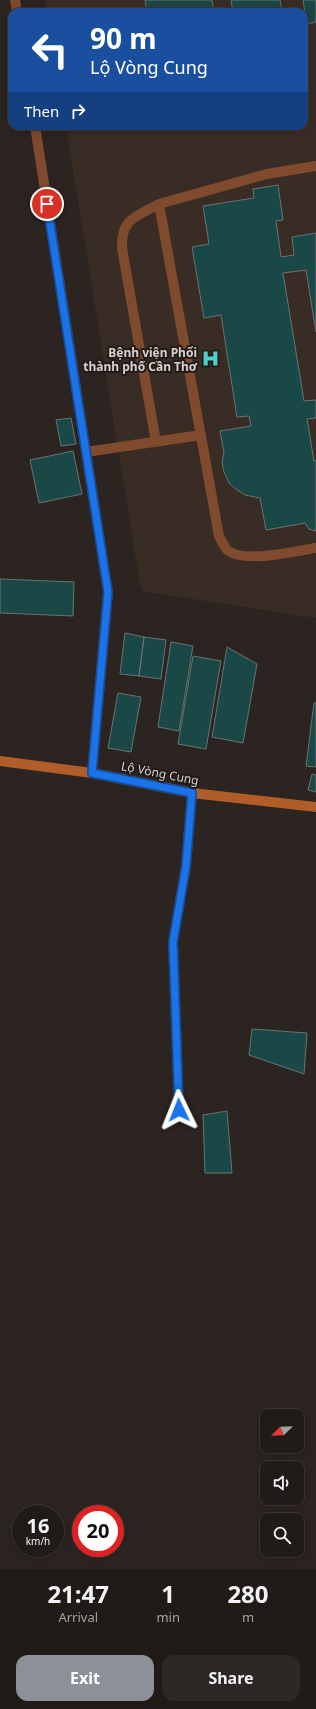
<!DOCTYPE html>
<meta charset="utf-8">
<style>
:root{--surface:#211b18;--page:#2d2825;--text:#f1f3f6;--muted:#a2a1a2;--line:#3e3937;--accent:#8c9099}
body{margin:0;font-family:"Noto Sans",sans-serif;background:var(--page);color:var(--text);height:100vh;display:flex;flex-direction:column;font-size:15px;white-space:nowrap}
*{box-sizing:border-box;margin:0}
p{font-size:13px;color:var(--muted)}
.icon{flex:none;width:22px;height:22px;fill:none;stroke:currentColor;stroke-width:2;stroke-linecap:round;stroke-linejoin:round}
.map{position:relative;height:1569px;overflow:hidden}
.drawer{display:flex;flex-direction:column;background:var(--surface);flex:1}
.drawer>*{flex:none}
.hud{position:absolute;left:8px;top:8px;width:300px;height:122px;border-radius:12px;box-shadow:0 2px 10px #0003,0 0 0 1px var(--line);background:#1a4fa0;color:#fff;overflow:hidden}
.needle{width:26px;rotate:247deg}
.tools{position:absolute;left:260px;top:1409px;display:grid;gap:8px}
.tools a{display:grid;place-items:center;width:44px;height:44px;border-radius:8px;background:var(--surface);box-shadow:0 2px 10px #0003,0 0 0 1px var(--line);font-size:20px}
.speed{position:absolute;left:12px;top:1505px;display:flex;gap:8px;font-size:20px;font-weight:700;text-align:center}
.speed>*{display:grid;place-content:center;width:52px;height:52px;border-radius:50%;background:var(--surface);box-shadow:0 2px 10px #0003,0 0 0 1px var(--line);line-height:1}
.speed small{font-size:10px;font-weight:400}
.speed .limit{border:6px solid #d22;background:#fff;color:#111}
.pin{position:absolute;display:grid;place-items:center;width:34px;height:34px;color:#fff;margin:-17px;border:2px solid #fff;border-radius:50%;box-shadow:0 1px 4px #0007}
.me{position:absolute;width:44px;margin:-22px;rotate:358deg;stroke-linejoin:round;filter:drop-shadow(0 0 3px #0008)}
.turn{display:flex;align-items:center;gap:14px;height:84px;padding:0 16px;font-size:18px}
.turn .icon{width:52px;height:52px;stroke-width:2.5}
.turn b{display:block;font-size:28px;line-height:34px}
.then{display:flex;align-items:center;height:38px;padding:0 16px;background:#0003;gap:8px;font-size:15px}
.eta{display:flex;justify-content:space-evenly;align-items:center;height:68px;text-align:center}
.eta b{font-size:24px;font-weight:700;line-height:28px}
.action{display:flex;gap:8px;margin-top:auto;padding:8px 16px}
.action a{flex:1;height:46px;border-radius:12px;background:var(--accent);color:#fff;font-size:16px;font-weight:700;line-height:46px;text-align:center}
.action a+a{background:var(--page);color:var(--text)}
.map>svg:first-child{display:block}
</style>
<div class="map">
<svg width="316" height="1569" viewBox="0 0 316 1569">
<rect width="100%" height="100%" fill="#2c2420"/>
<path fill="#392c25" d="M45 0H316V618L141 591 66 126H304V12H47Z"/>
<path fill="#1a4847" stroke="#687473" d="M145 0H212L214 12H147Z
M231 0H280L282 12H233Z
M303 0H316V22L307 24Z
M278 185 283 220 276 221 281 257 294 255 292 237 316 233V332L306 270 283 273 304 401 316 400V418L307 419 314 461H316V531L309 529 305 523 266 530 260 498 245 495 237 490 229 483 224 472 222 463 224 453 220 431 251 426 249 416 237 417 221 315 204 318 192 247 209 244 203 206 254 198 253 189Z
M71 418 76 444 61 446 56 420Z
M73 451 82 494 39 503 30 460Z
M0 579 74 582 73 616 0 613Z
M125 633 144 637 139 676 120 674Z
M144 637 166 640 161 679 139 676Z
M171 642 193 646 179 731 158 727Z
M227 647 257 664 243 743 212 737Z
M193 656 221 661 206 749 178 744Z
M118 693 141 697 131 752 108 748Z
M314 703H316V767L306 766Z
M312 774 316 775V792L308 790Z
M252 1029 307 1033 304 1074 249 1055Z
M227 1111 232 1173H205L203 1115Z"/>
<g fill="none" stroke-linecap="round" stroke-linejoin="round">
<path stroke="#7f4a2d" stroke-width="10" d="M15 0 17 12
M35 126 108 592 92 773
M316 166 267 174 159 204 219 536C221 540 224 546 227 550 244 564 295 551 316 548
M156 442 122 248C121 218 136 217 159 204
M86 452 201 435
M179 1110 173 942 186 866 192 793"/>
<path stroke="#b05d2a" stroke-width="10" d="M0 761 92 773 192 793 316 807"/>
</g>
<g fill="none" stroke-linecap="round" stroke-linejoin="round">
<defs>
<path id="route" d="M47 204 108 592 92 773 192 793 186 866 173 942 179 1110"/>
</defs>
<use href="#route" stroke="#114b97" stroke-width="10"/>
<use href="#route" stroke="#1a73e8" stroke-width="7"/>
</g>
<defs>
<symbol id="hospital-bare" viewBox="-9 -9 18 18"><path d="M-5-5h3v3.5h4V-5h3V5h-3V1.5h-4V5h-3Z" fill="#53cdcb" stroke="#221b17" stroke-width="2.5" paint-order="stroke"/></symbol>
</defs>
<g fill-rule="evenodd">
<use href="#hospital-bare" x="198" y="346" width="25" height="25"/>
</g>
<g text-anchor="middle" dominant-baseline="central" stroke-width="4" stroke-linejoin="round" paint-order="stroke">
<g font-size="12" font-weight="bold" fill="#d7d1cf" stroke="#221b17" text-anchor="end">
<text x="197" y="352">Bệnh viện Phổi<tspan x="197" dy="14">thành phố Cần Thơ</tspan></text>
</g>
<g font-size="12" fill="#d7d1cf" stroke="#221b17">
<text transform="translate(160 773) rotate(11)">Lộ Vòng Cung</text>
</g>
</g>
</svg>
<div class="tools">
<a><svg class="needle" viewBox="-14 -14 28 28"><path d="M0-13l5 13h-10z" fill="#e53935"/><path d="M0 13l5-13h-10z" fill="#a2a1a2"/></svg></a>
<a><svg class="icon" aria-label="sound" viewBox="0 0 24 24"><path d="M4 9h4l5-4v14l-5-4H4zM17 9q2 3 0 6"/></svg></a>
<a><svg class="icon" aria-label="search" viewBox="0 0 24 24"><circle cx="10" cy="10" r="6"/><path d="M15 15l6 6"/></svg></a>
</div>
<div class="speed"><div>16<small>km/h</small></div><div class="limit">20</div></div>
<div class="pin" style="left:47px;top:204px;background:#d93025"><svg class="icon" aria-label="arrive" viewBox="0 0 24 24"><path d="M6 21V4h12l-3 4 3 4H6"/></svg></div>
<svg class="me" style="left:179px;top:1110px" viewBox="-20 -20 40 40"><path d="M0-17L14 15 0 8-14 15z" fill="#1a73e8" stroke="#fff" stroke-width="4"/></svg>
<div class="hud">
<div class="turn"><svg class="icon" aria-label="left" viewBox="0 0 24 24"><path d="M17 20v-9H6M10 6l-5 5 5 5"/></svg><div><b>90 m</b>Lộ Vòng Cung</div></div>
<div class="then">Then<svg class="icon" aria-label="right" viewBox="0 0 24 24"><path d="M7 20v-9h11M14 6l5 5-5 5"/></svg></div>
</div>
</div>
<section class="drawer">
<div class="eta">
<div><b>21:47</b><p>Arrival</p></div>
<div><b>1</b><p>min</p></div>
<div><b>280</b><p>m</p></div>
</div>
<div class="action"><a>Exit</a><a>Share</a></div>
</section>
